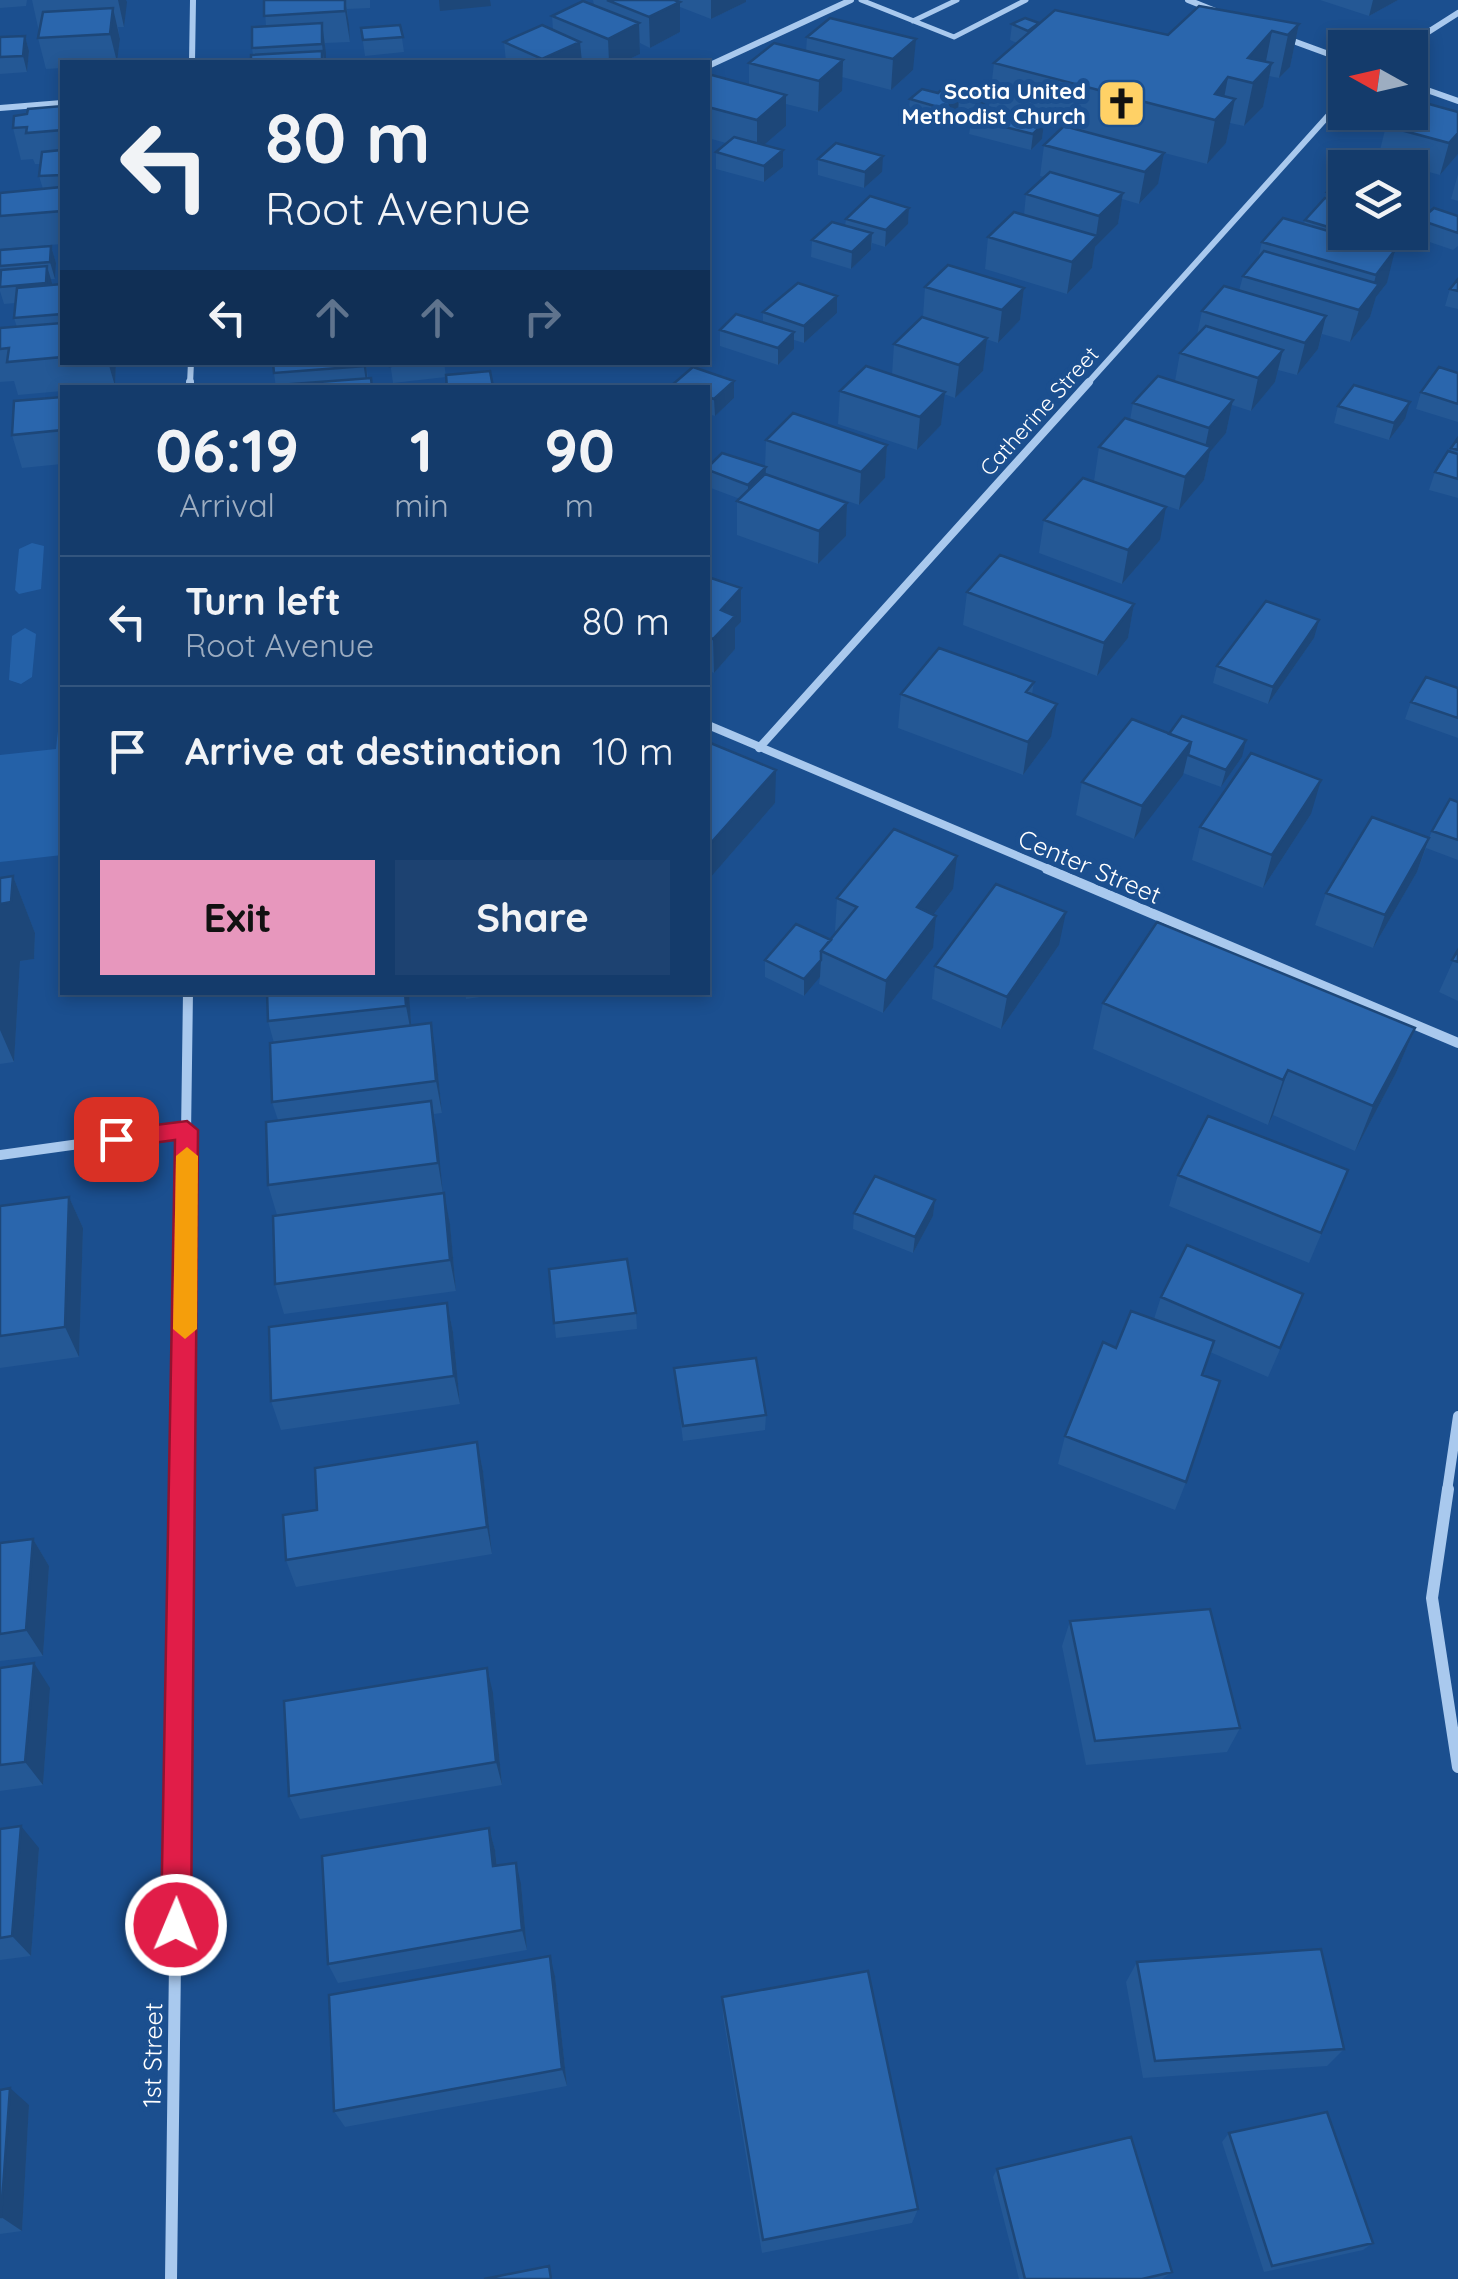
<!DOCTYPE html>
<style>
:root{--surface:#143b6b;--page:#1d4271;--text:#f1f3f6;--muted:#9dadc1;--line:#33557e;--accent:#e797bd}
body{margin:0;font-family:Quicksand,sans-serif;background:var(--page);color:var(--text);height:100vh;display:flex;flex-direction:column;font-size:38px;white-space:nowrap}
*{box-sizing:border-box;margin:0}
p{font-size:32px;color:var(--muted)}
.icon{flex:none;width:55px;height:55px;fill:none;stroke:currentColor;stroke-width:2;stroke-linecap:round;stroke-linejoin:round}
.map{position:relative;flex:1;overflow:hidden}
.drawer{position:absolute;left:60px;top:385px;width:650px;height:610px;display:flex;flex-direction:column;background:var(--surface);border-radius:0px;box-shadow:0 5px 15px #0003,0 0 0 2px var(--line)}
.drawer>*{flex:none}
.top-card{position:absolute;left:60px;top:60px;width:650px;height:305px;border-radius:0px;box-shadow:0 5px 15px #0003,0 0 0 2px var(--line);background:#143b6b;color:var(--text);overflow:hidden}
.needle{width:65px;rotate:278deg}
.controls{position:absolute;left:1328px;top:30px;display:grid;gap:20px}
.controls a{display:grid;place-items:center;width:100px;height:100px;border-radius:0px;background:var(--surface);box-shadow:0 5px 15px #0003,0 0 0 2px var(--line);font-size:50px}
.pin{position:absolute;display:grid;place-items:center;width:85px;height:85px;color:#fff;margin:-42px;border-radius:20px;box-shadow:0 5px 15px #0006}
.me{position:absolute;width:110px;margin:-55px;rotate:1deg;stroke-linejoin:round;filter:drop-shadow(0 0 8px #0008)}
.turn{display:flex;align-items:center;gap:35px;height:210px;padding:0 40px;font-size:45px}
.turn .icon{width:130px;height:130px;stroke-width:2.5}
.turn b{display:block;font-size:70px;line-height:85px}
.lanes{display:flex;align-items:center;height:95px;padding:0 40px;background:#0003;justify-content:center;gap:50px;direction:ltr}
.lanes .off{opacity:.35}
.eta{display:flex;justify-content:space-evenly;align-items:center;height:170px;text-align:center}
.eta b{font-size:60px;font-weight:800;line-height:70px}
.primary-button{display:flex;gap:20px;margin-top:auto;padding:20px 40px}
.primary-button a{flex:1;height:115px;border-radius:0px;background:var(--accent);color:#111;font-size:40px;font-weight:800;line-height:115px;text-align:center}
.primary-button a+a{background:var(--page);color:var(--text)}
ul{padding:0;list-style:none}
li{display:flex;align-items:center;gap:30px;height:130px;padding:0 40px;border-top:2px solid var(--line)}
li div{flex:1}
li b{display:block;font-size:38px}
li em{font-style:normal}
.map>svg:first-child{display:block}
</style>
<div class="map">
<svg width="1458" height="2279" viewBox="0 0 1458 2279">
<rect width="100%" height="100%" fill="#1b4f8f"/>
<path fill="#2461a8" d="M32 543 44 546 41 589 19 594 15 590 19 549Z
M25 628 36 634 32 677 21 684 9 680 12 636Z
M60 713 62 855 0 862V755L56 749Z"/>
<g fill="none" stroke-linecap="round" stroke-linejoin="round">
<path stroke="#a9c9ee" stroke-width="5" d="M861 0 954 37 1026 0
M913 21 957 0"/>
<path stroke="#a9c9ee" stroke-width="6" d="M1188 0 1218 12
M1285 38 1345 60
M1403 48 1458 13
M192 62 193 0
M708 66 851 0
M1410 84 1458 101
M0 108 62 103
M190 384 191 362
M1087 384 1345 97"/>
<path stroke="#a9c9ee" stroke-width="8" d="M190 388V382
M708 725 1053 871
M759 748 1089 382"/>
<path stroke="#a9c9ee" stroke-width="10" d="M1047 869 1458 1043
M0 1155 187 1129
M181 1491 188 992
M1447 1491 1458 1416"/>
<path stroke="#a9c9ee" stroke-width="12" d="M1448 1489 1432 1598 1458 1767
M171 2279 181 1489"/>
</g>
<path fill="#245895" d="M0 0H27L26 6 0 8Z
M32 0H126L124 27H118L120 39 117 62H62V68L46 69 38 38 39 32Z
M264 0H370V8L347 9 350 42 325 43 326 62H251L253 55 252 48 266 26Z
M593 0H746V2L711 19 680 7V32L650 48 640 43V54L623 62H593L581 58 582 62H506L504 42 553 30 552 16 594 5Z
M1320 0H1398L1369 16Z
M830 18 913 70 891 90 842 77V91L818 112 786 104V126L764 145 783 150V167L764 182 716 169V152L726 143 708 138V74L749 85V63L806 51 807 37Z
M1039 23 1168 35 1299 24 1290 67 1279 78 1269 76 1263 107 1244 126 1230 123 1226 143 1207 164 1145 148 1158 184 1139 204 1122 199 1118 224 1095 247 1092 268 1067 294 985 269 988 237 1024 215 1026 194 1044 177 1040 176 1044 145 1064 126 989 106 994 63 1017 43 1010 40 1012 24Z
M400 25 404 52 365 56 361 28Z
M25 36 29 51 27 72 0 74V37Z
M986 91 985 107 1044 123 1042 139 1031 150 969 134 972 117 958 113 944 125 908 116 910 99 938 93Z
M62 106V244L0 249V193L43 189 39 176 41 164H35L33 159 21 160 13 128 27 114Z
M1458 112V154L1440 175 1378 158 1386 126Z
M818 159 882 172 864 188 818 175Z
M1458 174V201L1451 199Z
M1345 177V232H1410L1426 197 1417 229 1394 250 1387 283 1376 297 1370 317 1350 342 1322 334 1318 349 1297 375 1278 370 1275 382 1251 411 1232 405 1226 433 1210 452 1204 480 1179 510 1094 481 1099 447 1130 420 1133 403 1175 381 1180 353 1197 335 1202 311 1239 291 1243 276 1258 258 1262 242 1304 224 1305 220 1325 198 1327 192Z
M909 208 908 224 885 247 872 243 871 250 851 269 811 257 812 240 845 226 846 219Z
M1458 216V246L1453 250 1415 237 1420 220Z
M51 246 56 263 55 279H51L52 285 62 284V362H116L115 386 62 388V391L18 395 14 381 0 382V328L17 327 14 318 15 303 4 304 0 291V250Z
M1458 279V309L1445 306 1450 289Z
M925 287 1024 288 1020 320 998 343 986 339 983 371 955 398 944 394 941 425 917 450 838 424 840 391 892 375 894 344 923 317Z
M837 296V313L804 343 794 340V349L778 365 720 346V330L763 322V312Z
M366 362 368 378 373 388H276L274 373Z
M390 362H444L446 377 393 383Z
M693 367 734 381V398L715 416 708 414V388H672V385Z
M1458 373V422L1416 409 1421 392Z
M62 397V464L22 468 12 435Z
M1338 406 1405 419 1389 440 1334 423Z
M1458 438V498L1429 490 1435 472 1450 452Z
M766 440 887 445 885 478 859 505 765 473 847 503 846 536 818 564 737 535V501L740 499 708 487V467H765Z
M1044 520 1160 540 1122 584 1039 553Z
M708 577 741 622 735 628V649L714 673 708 670Z
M967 592 1134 604 1128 638 1097 676 963 625Z
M1314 638 1268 704 1213 683 1217 666Z
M1034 682 1032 694 1051 737 1023 775 898 728 901 694Z
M1458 688V738L1405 719 1411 702Z
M1169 734 1242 757 1221 787 1183 773 1134 839 1076 815 1082 782Z
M708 742 775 803 710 878 708 877Z
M1458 802V860L1426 848 1417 872 1373 948 1315 925 1326 893 1429 838 1432 831Z
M1311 814 1263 888 1192 860 1200 827Z
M13 876 35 933 34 959 20 961 14 1062 0 1064V878Z
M953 889 934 914 933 948 883 1013 819 984 820 977 804 996 765 977V960L831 940 837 932 835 931 837 898Z
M1059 945 1001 1029 932 999 935 966Z
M1458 950V1001L1439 992Z
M267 992H409L411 1025 436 1055 442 1113 434 1114 443 1193 450 1224 456 1291 284 1314 275 1284 277 1215 268 1185 278 1120 272 1102 274 1043 268 1021Z
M465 992H516L466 999Z
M1103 1003 1415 1028 1396 1073 1355 1151 1273 1115 1268 1125 1093 1049Z
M1348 1170 1309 1263 1169 1206 1178 1175Z
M69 1197 83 1228 79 1357 0 1368V1206Z
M935 1200 933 1216 913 1253 853 1229 854 1213Z
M549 1269 636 1313 637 1329 556 1338Z
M1161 1297 1291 1324 1268 1377 1210 1352 1202 1375 1186 1482 1175 1510 1058 1464 1065 1436 1116 1348 1154 1319Z
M447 1303 453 1332 460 1404 281 1430 271 1401Z
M674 1368 766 1415 765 1430 683 1441Z
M477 1442 483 1471 492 1554 296 1587 286 1560 317 1510Z
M33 1539 49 1566 43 1656 0 1661V1543Z
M1070 1621 1240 1728 1227 1752 1086 1765 1062 1646Z
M0 1668 50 1688 43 1785 0 1791Z
M493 1693 502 1785 300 1819 289 1796Z
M489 1828 495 1850 497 1866 521 1884 527 1950 338 1983 328 1964Z
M0 1829 39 1848 31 1956 0 1960Z
M550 1956 555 1976 567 2086 345 2127 334 2111Z
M1137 1962 1344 2049 1327 2066 1143 2078 1126 1982Z
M722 1997 918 2209 912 2223 762 2253 723 2016Z
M0 2090 29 2105 22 2231 0 2234Z
M1229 2133 1373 2243 1363 2250 1264 2272 1222 2142Z
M997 2169 1172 2272 1162 2279H1019L993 2177Z"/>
<path fill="#1d4779" d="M118 0H126L127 2 124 27Z
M345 0 349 25 350 42 345 11Z
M439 0H490L491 6 440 11Z
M711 0H746V2L711 19Z
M1373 0H1398L1369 16Z
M680 2V32L650 48 649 17Z
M113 8 120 39 117 62 110 34Z
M322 23 326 53V62H324L322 44Z
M639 23 640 54 623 62H609L608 39Z
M1299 24 1290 67 1279 78 1288 35Z
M1272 31 1264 71 1272 63 1263 107 1244 126 1253 83 1248 58Z
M25 36 29 51 27 72 23 56Z
M916 39 913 70 891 90 893 59Z
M580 42 582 62H543L542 59Z
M843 60 842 91 818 112 819 81Z
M1228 77 1221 114 1235 99 1226 143 1207 164 1215 120V94Z
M986 91 985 108 974 117 976 101Z
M786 95V126L757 151V120Z
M959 97 958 113 944 125 945 109Z
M1044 123 1042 139 1031 150 1033 134Z
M1458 133V154L1440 175 1449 143Z
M712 140V172L708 175V143Z
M783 150V167L764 182V166Z
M1164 153 1158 184 1139 204 1145 172Z
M883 156 882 172 864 188 865 172Z
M1123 193 1118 224 1095 247 1092 268 1067 294 1072 262 1096 236 1099 216Z
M1426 197 1417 229 1394 250 1398 232H1410V211Z
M909 208 908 224 885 247 886 230Z
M1389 232H1397L1392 252 1372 274 1380 242Z
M872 233 871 250 851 269 852 252Z
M51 246 56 263 55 279 50 262Z
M1395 250 1387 283 1376 297 1370 317 1350 342 1359 310 1371 294 1376 275Z
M47 266 52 283 51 300 46 283Z
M1024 288 1020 320 998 343 1002 310Z
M837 296V313L804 343V326Z
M1326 316 1318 349 1297 375 1305 343Z
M794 332V349L778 365V348Z
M987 338 983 371 955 398 959 365Z
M1283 350 1275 382 1251 411 1258 378Z
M108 362H116L115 386Z
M363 362H366L368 388H367Z
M734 381V398L715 416 714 399Z
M945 392 941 425 917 450 920 417Z
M1233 400 1226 433 1210 452 1204 480 1179 510 1185 477 1203 457 1209 428Z
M1410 402 1405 419 1389 440 1394 423Z
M887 445 885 478 859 505 861 472Z
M766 467 765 485 748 502V485Z
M847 503 846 536 818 564 819 531Z
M1166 507 1160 540 1122 584 1128 550Z
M741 588V622L735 628V649L714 673 713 639 721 610Z
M1134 604 1128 638 1097 676 1104 643Z
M1319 620 1314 638 1268 704 1273 687Z
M1057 704 1051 737 1023 775 1028 742Z
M1246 740 1242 757 1221 787 1226 770Z
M1191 742 1183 775 1134 839 1142 806Z
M776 770 775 803 710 878 709 845Z
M1321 780 1311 814 1263 888 1272 855Z
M1429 838 1417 872 1373 948 1385 915Z
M957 856 953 889 914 940 917 907Z
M13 876 35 933 34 959 20 961 14 1062 0 1030V904Z
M1066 912 1059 945 1001 1029 1007 997Z
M936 916 933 948 883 1013 886 981Z
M821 960 820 977 804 996V979Z
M405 992H409L412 1038 406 1006Z
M431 1023 436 1055 442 1113 436 1081Z
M1415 1028 1396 1073 1355 1151 1373 1106Z
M1288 1070 1273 1115 1268 1125 1283 1080Z
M431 1101 437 1133 443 1194 438 1163Z
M444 1193 450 1224 456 1291 450 1260Z
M69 1197 83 1228 79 1357 65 1327Z
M935 1200 933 1216 913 1253 915 1237Z
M447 1303 453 1332 460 1404 454 1376Z
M477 1442 483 1471 492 1554 487 1527Z
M33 1539 49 1566 43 1656 26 1630Z
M34 1663 50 1688 43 1785 25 1762Z
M487 1668 493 1693 502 1785 496 1762Z
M21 1826 39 1848 31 1956 12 1936Z
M489 1828 495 1850 499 1887 493 1866Z
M516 1863 521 1884 527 1950 522 1930Z
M550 1956 555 1976 567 2086 562 2069Z
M10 2088 29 2105 22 2231 1 2217Z"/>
<path fill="#2a66ad" stroke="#1d4779" stroke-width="2.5" d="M264 0H345V11L264 16Z
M607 0H674L680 2 649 17Z
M583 1 639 23 608 39 552 16Z
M1199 6 1299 24 1288 35 1272 31 1248 58 1272 63 1253 83 1228 77 1215 94 1235 99 1215 120 994 63 1055 10 1168 35Z
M113 8 110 34 38 38 43 12Z
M830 18 916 39 893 59 807 37Z
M1025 18 1039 23 1028 31 1012 24Z
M322 23V44L252 48V27Z
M400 25 403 37 363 40 361 28Z
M542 25 580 42 542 59 504 42Z
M25 36 23 56 0 57V37Z
M774 43 843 60 819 81 749 63Z
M322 51V62H251V55Z
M708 74 786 95 757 120 708 107Z
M950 82 986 91 976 101 959 97 945 109 910 99 922 89 938 93Z
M1411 99 1458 112V133L1449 143 1386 126 1399 112H1410Z
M62 106V130L26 133 27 127 13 128 14 116 27 114 28 109Z
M982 107 1044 123 1033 134 970 118Z
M1064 126 1164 153 1145 172 1044 145Z
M734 137 783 150 764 166 716 152Z
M836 143 883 156 865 172 818 159Z
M62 150V175L39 176 42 152Z
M1050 172 1123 193 1099 216 1026 194Z
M1345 177V199L1327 192Z
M62 187V211L0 216V193Z
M1410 192 1426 197 1410 211Z
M870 196 909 208 886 230 846 219Z
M1325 198 1345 204V232L1305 220Z
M1434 208 1458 216V233L1420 220Z
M1014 212 1097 236 1072 262 988 237Z
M1283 218 1395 250 1376 275 1262 242Z
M832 222 872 233 852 252 812 240Z
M1348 232H1389L1380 242Z
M51 246 50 262 0 266V250Z
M1264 251 1379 284 1359 310 1243 276Z
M948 265 1024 288 1002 310 925 287Z
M47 266 46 283 0 287 1 270Z
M1458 279V291L1450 289Z
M798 283 837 296 804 326 763 312Z
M62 284V314L14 318 17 288Z
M1224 286 1326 316 1305 343 1202 311Z
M736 314 794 332 778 348 720 330Z
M922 317 987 338 959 365 894 344Z
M62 323V357L7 362 9 348 0 349V328Z
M1206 326 1283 350 1258 378 1180 353Z
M273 362H363L364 366 274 373Z
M390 362H423L390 366Z
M866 366 945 392 920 417 840 391Z
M693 367 734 381 714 399 708 397V388H680L672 385Z
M1439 367 1458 373V404L1421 392Z
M490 371 493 387 447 388 446 375Z
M1158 376 1233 400 1209 428 1133 403Z
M371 378 372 388H280V385Z
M1354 385 1410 402 1394 423 1338 406Z
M62 397V430L12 435 14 401Z
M793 413 887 445 861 472 766 440Z
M1125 418 1211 447 1185 477 1099 447Z
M1458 438V450L1451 448Z
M1448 451 1458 454V479L1435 472Z
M722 453 766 467 748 485 708 470V467Z
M765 474 847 503 819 531 737 501Z
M1083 478 1166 507 1128 550 1044 520Z
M1000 555 1134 604 1104 643 967 592Z
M708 577 741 588 721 610 735 616 713 639 708 637Z
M1266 601 1319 620 1273 687 1217 666Z
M939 648 1034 682 1026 692 1057 704 1028 742 901 694Z
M1426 677 1458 688V718L1411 702Z
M1182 716 1246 740 1226 770 1188 755 1191 742 1169 734Z
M1132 719 1191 742 1142 806 1082 782Z
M708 742 776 770 709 845 708 844Z
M1251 753 1321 780 1272 855 1200 827Z
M1450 799 1458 802V840L1432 831Z
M1372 817 1429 838 1385 915 1326 893Z
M894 829 957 856 917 907 936 916 886 981 821 951 857 907 837 898Z
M13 876 11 902 0 904V878Z
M996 884 1066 912 1007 997 935 966Z
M1157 922 1415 1028 1373 1106 1288 1070 1283 1080 1103 1003Z
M796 924 831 940 821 951V960L804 979 765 960Z
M1458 950V962L1452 960Z
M267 992H405L406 1006 268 1021Z
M431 1023 436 1081 272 1102 270 1043Z
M431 1101 438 1163 268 1185 266 1122Z
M1208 1116 1348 1170 1321 1233 1178 1175Z
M875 1176 935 1200 915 1237 854 1213Z
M444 1193 450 1260 275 1284 273 1216Z
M69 1197 65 1327 0 1336V1206Z
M1187 1245 1303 1294 1280 1348 1161 1297Z
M627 1259 636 1313 554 1323 549 1269Z
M447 1303 454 1376 271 1401 269 1327Z
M1131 1311 1214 1341 1202 1375 1220 1381 1186 1482 1065 1436 1103 1342 1116 1348Z
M756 1358 766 1415 683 1426 674 1368Z
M477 1442 487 1527 286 1560 283 1515 317 1510 315 1468Z
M33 1539 26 1630 0 1634V1543Z
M1210 1609 1240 1728 1095 1741 1070 1621Z
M34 1663 25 1762 0 1765V1668Z
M487 1668 496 1762 289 1796 284 1701Z
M21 1826 12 1936 0 1938V1829Z
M489 1828 493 1866 516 1863 522 1930 328 1964 322 1856Z
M1321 1949 1344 2049 1155 2061 1137 1962Z
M550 1956 562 2069 334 2111 329 1995Z
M868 1971 918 2209 763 2240 722 1997Z
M10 2088 1 2217H0V2090Z
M1327 2112 1373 2243 1272 2266 1229 2133Z
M1131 2137 1172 2272 1142 2279H1025L997 2169Z
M549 2266 551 2279H484Z"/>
<path fill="#e11d48" stroke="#92132f" stroke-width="2.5" d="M187 1121 198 1130 191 1925 187 1936 176 1940 165 1936 161 1925 175 1140 116 1148 104 1139 116 1130Z"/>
<path fill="#f59e0b" d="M187 1147 198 1156 197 1329 185 1339 173 1329 176 1156Z"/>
<defs>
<symbol id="church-square" viewBox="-11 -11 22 22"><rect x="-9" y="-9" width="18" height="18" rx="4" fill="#ffd166" stroke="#1b4f8f"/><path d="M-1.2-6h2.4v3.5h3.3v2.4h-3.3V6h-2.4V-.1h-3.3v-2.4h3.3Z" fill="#111"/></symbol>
</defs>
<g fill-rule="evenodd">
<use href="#church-square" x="1094" y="76" width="55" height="55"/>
</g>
<g text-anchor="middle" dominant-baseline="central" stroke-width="10" stroke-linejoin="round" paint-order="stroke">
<g font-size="22" font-weight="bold" fill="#fff" stroke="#1b4f8f" text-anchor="end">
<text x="1086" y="91">Scotia United<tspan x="1086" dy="25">Methodist Church</tspan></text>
</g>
<g font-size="22" fill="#fff" stroke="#1b4f8f">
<text transform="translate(1039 411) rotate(-48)">Catherine Street</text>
</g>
<g font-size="25" fill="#fff" stroke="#1b4f8f">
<text transform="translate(1090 866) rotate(23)">Center Street</text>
<text transform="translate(152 2055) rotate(-89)">1st Street</text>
</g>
</g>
</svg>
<div class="controls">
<a><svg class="needle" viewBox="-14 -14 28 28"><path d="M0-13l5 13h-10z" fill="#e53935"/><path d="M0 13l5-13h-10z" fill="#9dadc1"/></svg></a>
<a><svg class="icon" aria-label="layers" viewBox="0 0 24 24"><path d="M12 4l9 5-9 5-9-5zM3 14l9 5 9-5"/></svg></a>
</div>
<div class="pin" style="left:116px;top:1139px;background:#d93025"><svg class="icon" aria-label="arrive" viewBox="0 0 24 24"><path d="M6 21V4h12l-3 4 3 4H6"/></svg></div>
<svg class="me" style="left:176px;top:1925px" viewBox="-20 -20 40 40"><circle r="17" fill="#e11d48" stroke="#fff" stroke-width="3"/><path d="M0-11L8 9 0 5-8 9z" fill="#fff"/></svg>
<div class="top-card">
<div class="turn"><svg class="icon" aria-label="left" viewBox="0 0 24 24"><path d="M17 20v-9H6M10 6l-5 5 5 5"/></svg><div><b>80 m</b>Root Avenue</div></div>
<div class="lanes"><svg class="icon" aria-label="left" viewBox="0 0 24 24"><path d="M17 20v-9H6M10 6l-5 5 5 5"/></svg><svg class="icon off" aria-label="ahead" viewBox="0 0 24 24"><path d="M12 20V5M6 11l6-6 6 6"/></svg><svg class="icon off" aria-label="ahead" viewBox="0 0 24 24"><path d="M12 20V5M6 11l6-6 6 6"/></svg><svg class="icon off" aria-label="right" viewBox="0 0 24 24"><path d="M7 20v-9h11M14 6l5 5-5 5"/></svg></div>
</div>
<section class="drawer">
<div class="eta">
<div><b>06:19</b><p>Arrival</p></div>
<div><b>1</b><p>min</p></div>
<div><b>90</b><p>m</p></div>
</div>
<ul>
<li><svg class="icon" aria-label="left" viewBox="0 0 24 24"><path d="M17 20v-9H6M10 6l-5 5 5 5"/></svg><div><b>Turn left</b><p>Root Avenue</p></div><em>80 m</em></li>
<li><svg class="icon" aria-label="arrive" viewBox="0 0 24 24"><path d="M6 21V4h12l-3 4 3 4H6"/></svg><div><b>Arrive at destination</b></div><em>10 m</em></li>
</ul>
<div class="primary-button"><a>Exit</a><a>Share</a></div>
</section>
</div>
